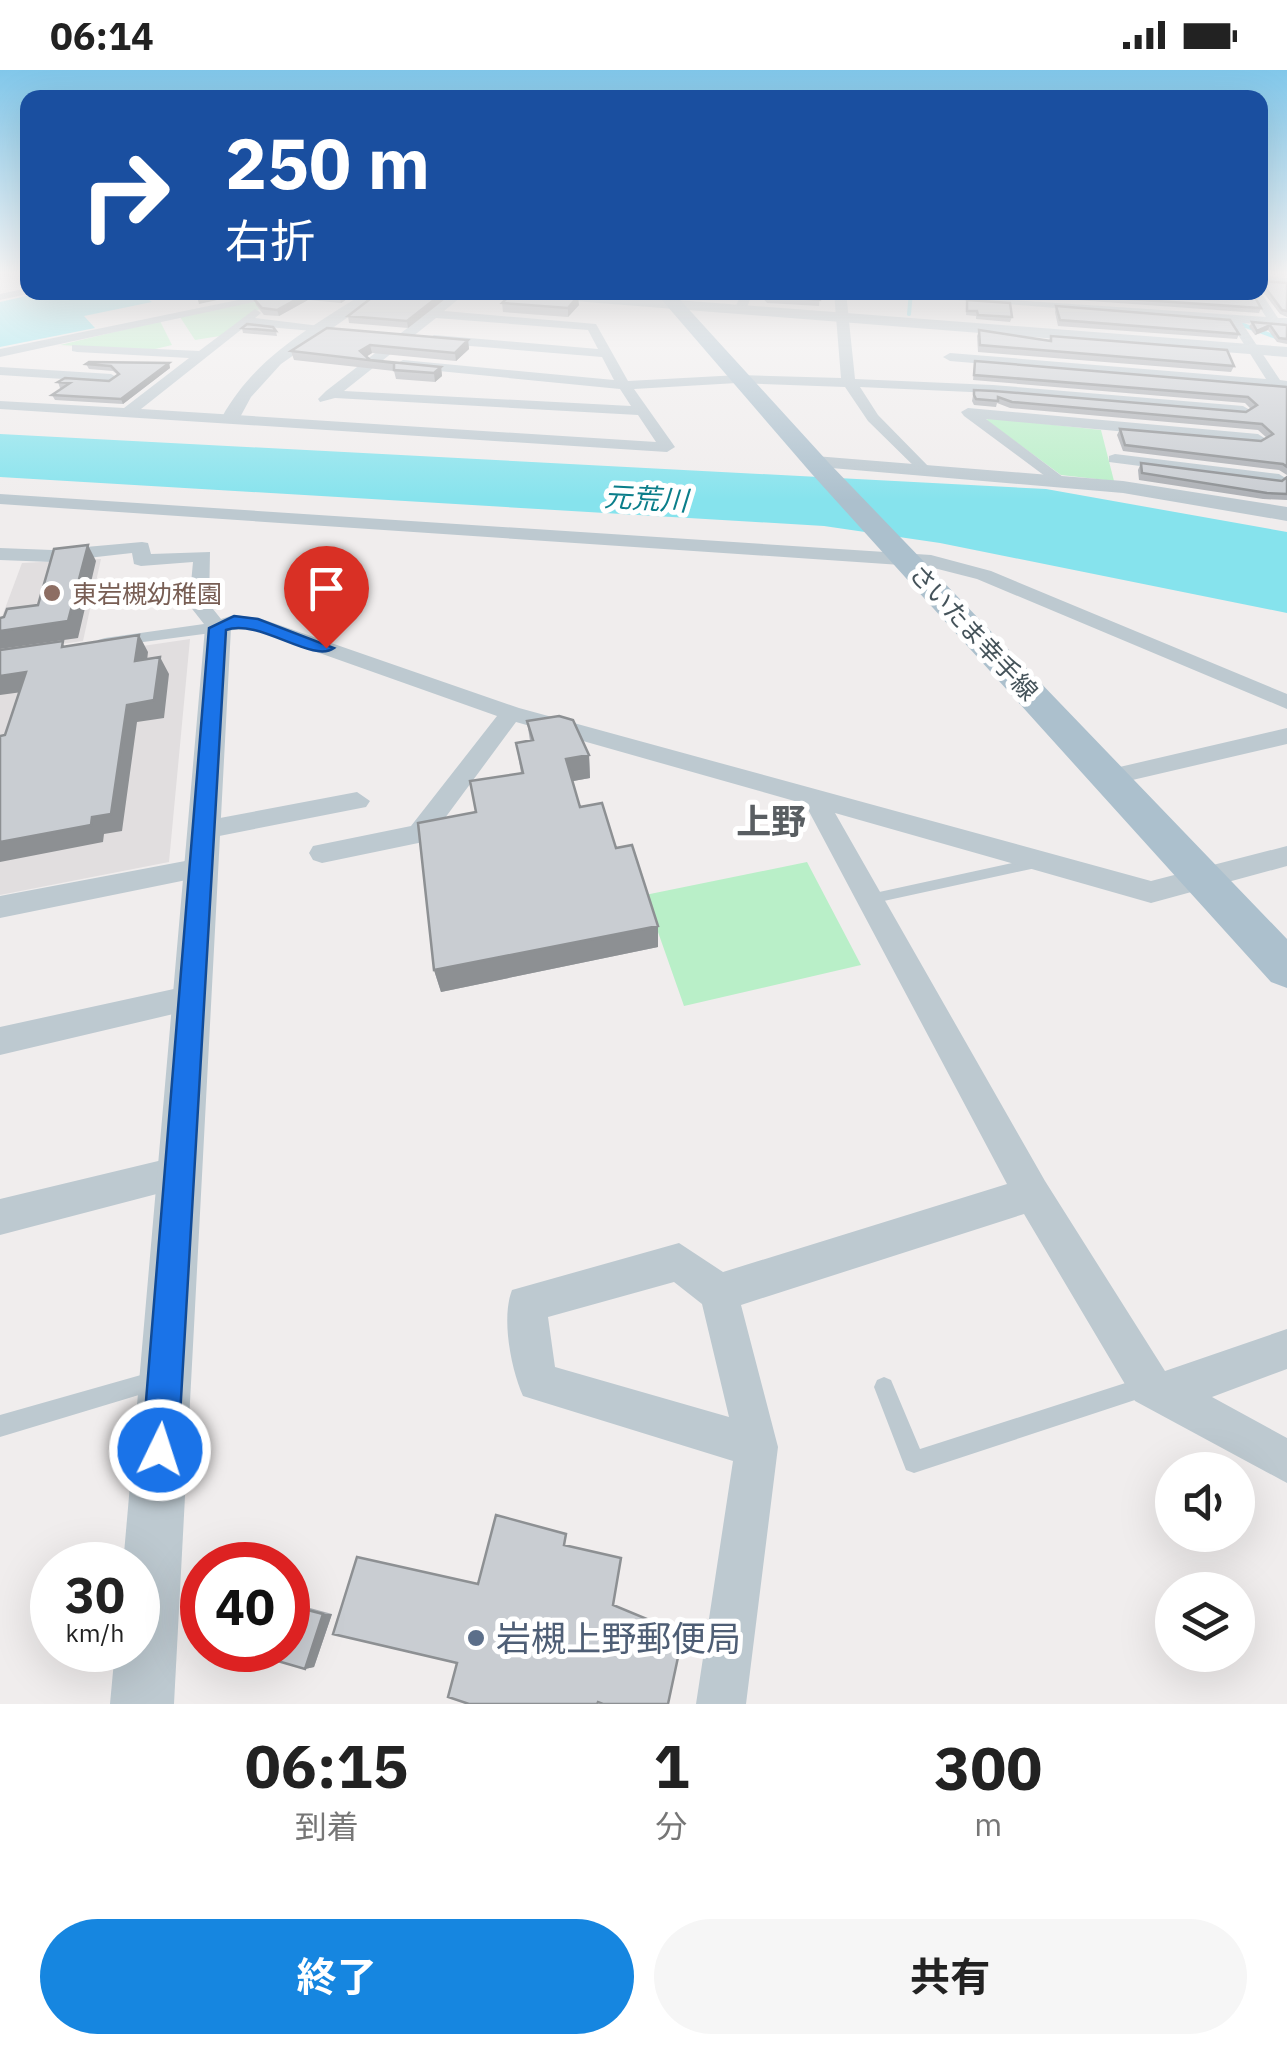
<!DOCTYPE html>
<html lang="ja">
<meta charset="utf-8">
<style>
:root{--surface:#fff;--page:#f6f6f6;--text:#222;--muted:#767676;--accent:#1686e0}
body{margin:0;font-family:"IBM Plex Sans","Noto Sans JP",sans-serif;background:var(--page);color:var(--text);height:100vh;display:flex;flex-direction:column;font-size:38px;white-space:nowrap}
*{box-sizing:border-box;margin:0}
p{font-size:32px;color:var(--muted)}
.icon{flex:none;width:55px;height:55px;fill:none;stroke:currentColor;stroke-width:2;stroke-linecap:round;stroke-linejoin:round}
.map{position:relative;height:1634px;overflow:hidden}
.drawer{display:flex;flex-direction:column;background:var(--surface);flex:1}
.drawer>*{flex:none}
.banner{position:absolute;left:20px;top:20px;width:1248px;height:210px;border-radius:20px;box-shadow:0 10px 40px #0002;background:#1a4fa0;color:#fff;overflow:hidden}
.tools{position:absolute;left:1155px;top:1382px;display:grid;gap:20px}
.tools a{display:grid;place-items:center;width:100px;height:100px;border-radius:50%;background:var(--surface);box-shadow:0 10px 40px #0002;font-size:50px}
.speed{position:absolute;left:30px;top:1472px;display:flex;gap:20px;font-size:50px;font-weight:700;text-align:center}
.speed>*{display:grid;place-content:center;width:130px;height:130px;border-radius:50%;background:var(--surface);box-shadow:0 10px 40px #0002;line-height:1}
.speed small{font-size:25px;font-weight:400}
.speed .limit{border:15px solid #d22;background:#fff;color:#111}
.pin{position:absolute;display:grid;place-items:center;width:85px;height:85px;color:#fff;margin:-102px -42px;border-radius:50% 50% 50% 0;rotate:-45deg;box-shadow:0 0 10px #0007}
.pin .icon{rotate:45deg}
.me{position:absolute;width:110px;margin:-55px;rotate:4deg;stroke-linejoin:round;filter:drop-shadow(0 0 8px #0008)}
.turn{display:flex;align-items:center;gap:35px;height:210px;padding:0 40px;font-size:45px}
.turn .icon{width:130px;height:130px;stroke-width:2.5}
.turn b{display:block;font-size:70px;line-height:85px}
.eta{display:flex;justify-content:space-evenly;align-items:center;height:170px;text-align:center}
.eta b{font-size:60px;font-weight:700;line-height:70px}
.action{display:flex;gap:20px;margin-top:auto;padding:20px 40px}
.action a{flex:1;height:115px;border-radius:60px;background:var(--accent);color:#fff;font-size:40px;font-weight:700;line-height:115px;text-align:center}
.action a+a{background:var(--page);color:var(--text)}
.status{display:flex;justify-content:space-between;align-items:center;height:70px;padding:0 50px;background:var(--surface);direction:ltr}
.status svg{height:28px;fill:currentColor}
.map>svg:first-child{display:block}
</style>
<div class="status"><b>06:14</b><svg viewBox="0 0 49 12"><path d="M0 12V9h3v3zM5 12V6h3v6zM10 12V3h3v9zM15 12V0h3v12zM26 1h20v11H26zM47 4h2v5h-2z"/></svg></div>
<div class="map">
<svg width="1287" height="1634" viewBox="0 0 1287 1634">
<rect width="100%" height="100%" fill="#f0eded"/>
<path fill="#e1dedf" d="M101 489 83 571 0 583V552L22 493Z
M190 569 169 792 0 825V597Z"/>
<path fill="#b9efc8" d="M265 229 271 231 220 266 195 270 180 247Z
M160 251 172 275 151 280 60 275Z
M990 348 1101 360 1114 411 1061 405 986 350Z
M807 792 861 895 684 936 645 825Z"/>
<path fill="#86e3ed" d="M44 222 148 223 143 226 152 232 84 246 95 258 0 277V232Z
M0 364 1046 419 1287 462V543L940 473 824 456 0 407Z"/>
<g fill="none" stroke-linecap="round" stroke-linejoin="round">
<path stroke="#86e3ed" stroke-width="4" d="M909 244 911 222
M1235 252 1287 271"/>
<path fill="#bdc9d0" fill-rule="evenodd" d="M1040 787 1045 788 1047 792 1045 796 870 834 865 833 863 829 865 825 870 824Z
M155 1301 162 1304 165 1311 162 1318 0 1367V1345Z
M884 1307 891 1310 920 1379 1144 1307 1151 1310 1154 1317 1151 1324 1144 1327 914 1403 906 1400 874 1317 877 1310Z"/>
<path fill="#bdc9d0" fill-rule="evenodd" d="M1260 206 1287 208V214L1260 212Z
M28 218 32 223 0 230V224Z
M1260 221 1278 248H1287V256L1242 253 1280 310 1287 311V319L950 291 943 287 950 283 1266 309 1230 252 945 229 951 226 1266 247 1250 222Z
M276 222 291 224 0 287V279Z
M454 222 466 223 444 241 596 254 628 311 739 305 841 308 834 222H846L855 309 993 315 1243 336 1250 340 1243 344 993 323 860 317 878 345 929 397V403L923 405 868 351 845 317 737 313 634 319 675 377 667 382 0 339V331L124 338 189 288 77 282 72 281V275L199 281 255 239 261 243 255 248 352 260 346 264 247 255 141 339 656 372 638 345 335 328 320 332 318 329 326 321ZM436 248 588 260 598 279 434 265 428 269 434 273 602 287 614 310 403 290 396 294 398 297 620 319 631 336 344 321Z
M742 222H753L746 240 740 244 734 240Z
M1166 222H1185L1186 223 1180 226Z
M0 297 111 304 118 308 111 312 0 305Z
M968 338 1258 364 1266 369 1258 374 986 349 1063 407 1065 410 1057 415 964 346 961 342Z
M1115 384 1279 404 1287 409 1279 414 1109 392V386Z
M0 424 931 485 991 501 1287 624V639L977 509 930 497 0 434Z
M142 472 148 473 151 484 210 482 209 534 221 549 234 545 259 548 519 638 1151 811 1287 776V796L1151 833 835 743 1045 1111 1165 1301 1287 1259V1299L1212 1327 1287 1368V1413L1135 1331 1024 1144 741 1235 778 1377 746 1634H696L733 1391 523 1326C511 1299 501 1248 512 1220L679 1173 723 1202 1007 1114 805 734 516 652 428 771 322 793 313 790 309 783 313 776 411 756 497 646 249 558 98 578 95 574 98 570 105 568 204 554 189 535 193 492 141 496 134 494 132 483 52 492 0 490V478L52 480ZM674 1212 702 1234 729 1347 555 1297 548 1247Z
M1287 658V674L1111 715 1099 707 1111 699Z
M357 722 370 731 366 737 204 769 195 767 191 760 195 753 204 751Z
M201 788 211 791 214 798 211 805 0 848V826Z
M192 915 203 919 207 928 203 937 0 985V957Z
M179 1086 191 1091 197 1103 191 1115 0 1165V1129Z"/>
<path fill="#bdc9d0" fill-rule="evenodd" d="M366 222H384L281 294 251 327 238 351H224L222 347C255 287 310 258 366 222Z
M503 222H573L1287 277V287L510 226Z
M815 386 1123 411 1287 437V451L1123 423 808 396 805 392Z
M218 550 231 558 174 1634H110L115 1580H138V1495H123L205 558Z"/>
<path fill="#acc0cd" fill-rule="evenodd" d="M655 222H673L829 393 1287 869V918L1271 912 811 403Z"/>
</g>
<path fill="#adb0b5" d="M1260 203H1287V204L1260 203 1262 211 1287 213V247L1280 244 1260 218Z
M283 222H358L341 233 308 230 279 246 264 245 256 235 254 229Z
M379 222H454L408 258 349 253 348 246Z
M757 222H820L819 236 767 233Z
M965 222H1172L1261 238 1259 243Z
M967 230 1012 247 1010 252 976 249V246L966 245Z
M502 233 579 235 568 247 503 242Z
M1056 236 1239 264 1237 269 1058 256 1055 242Z
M1252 252 1287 255V274L1277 272 1268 260 1255 265 1249 257Z
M242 258 276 261 277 266 243 263Z
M327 258 468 270 469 279 456 291 372 283 366 287 370 290 441 297 442 306 435 312 396 309 394 301 294 290 291 281Z
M979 260 1049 271 1051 266 1234 296 1231 302 978 282 977 266Z
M975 291 1287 317V405L1279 400 1123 381 1117 365 1120 359 1261 371 1267 368 1258 360 1010 338 997 333 996 337 974 335 972 331 974 320 1246 342 1251 339 1245 333 973 310Z
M169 293 170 298 123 334 55 330 52 325 64 318H60L58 312 109 311 118 305 113 301 89 299 86 294Z
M1141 393 1282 411 1287 407V430L1263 429 1139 410 1138 400Z
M527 651 589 685 590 708 573 711 580 737 616 778 658 877 441 922 434 900 476 742 521 703 516 673 530 671Z
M288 1532 332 1544 314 1597 305 1599 288 1580Z"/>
<path fill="#8d9093" d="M220 222H255L199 234 197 227Z
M346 222H358L341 233 340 227Z
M444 222H454L408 258 407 251Z
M681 222H708L681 225Z
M306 224 308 230 279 246 277 240Z
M578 226 579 235 568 247V238Z
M1270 255 1268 260 1255 265 1257 261Z
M468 270 469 279 456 291 455 283Z
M370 275 372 283 361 290 360 281Z
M169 293 170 298 123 334 121 329Z
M441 297 442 306 435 312 434 303Z
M88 475 96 491 78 568 0 579V561L68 551Z
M139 565 148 582 145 608 135 591Z
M160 587 169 604 164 648 137 652 122 761 104 764 103 772 0 792V772L92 747 127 635Z
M26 602 37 620 0 625V606Z
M589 685 590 708 568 712 566 689Z
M658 856V877L441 922 434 900Z
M323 1544H332L314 1597 305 1599Z"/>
<path fill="#c9cdd2" stroke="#8d9093" stroke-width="2.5" d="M1260 203 1262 211 1287 213V241L1282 240 1262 213H1260Z
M206 222H220L197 227Z
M283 222H346L340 227 306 224 277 240 262 238 254 229Z
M379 222H444L407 251 348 246Z
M513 222H531L578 226 568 238 502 233Z
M764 222H820V230L767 226Z
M1025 222H1172L1181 225 1188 222H1252L1261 238Z
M967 230 1010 233 1012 247 978 245 977 241H967Z
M1056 236 1230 250 1239 264 1060 250Z
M1252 252 1287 255V269L1279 268 1270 255 1257 261Z
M247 254 273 257 276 261 242 258Z
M327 258 468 270 455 283 370 275 360 281 370 290 441 297 434 303 394 300V293L291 281Z
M979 260 1051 271V266L1227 280 1234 296 980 275Z
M975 291 1287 317V397L1283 394 1125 375 1120 359 1261 371 1273 364 1262 354 1012 332 998 327V331L976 329 974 325V320L994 321 1246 342 1257 335 1248 327 974 305Z
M89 292 169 293 121 329 52 325 70 313 58 312 65 308 109 311 119 304 111 296 86 294Z
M1141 393 1282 411 1287 407V424L1267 423 1142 403Z
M88 475 68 551 0 561V548L4 547 7 539 38 535 54 479Z
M139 565 135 591 160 587 154 630 127 635 111 744 92 747 91 755 0 772V666L5 665 26 602 0 606V580L63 571 62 577Z
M559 646 573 650 589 685 566 689 580 737 602 733 616 778 632 775 658 856 434 900 418 753 476 742 470 711 523 703 516 673 533 670 527 651Z
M496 1445 566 1464 564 1475 621 1488 613 1535 683 1564 668 1634H603L598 1632 597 1634H469L448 1627 457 1593 333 1564 357 1487 478 1514Z
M288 1535 323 1544 305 1599 240 1580H288Z"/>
<linearGradient id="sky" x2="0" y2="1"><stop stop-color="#81c7ea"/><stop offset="0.47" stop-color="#f8f7f7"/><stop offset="1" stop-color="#f8f7f7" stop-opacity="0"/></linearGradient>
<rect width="1287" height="431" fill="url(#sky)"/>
<path fill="#1a73e8" stroke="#114b97" stroke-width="2.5" d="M234 546 258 549 334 578C313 594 259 548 226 560L178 1380 173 1393 160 1398 147 1393 142 1380 209 558Z"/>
<circle fill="#8d6e63" stroke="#fff" stroke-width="4" cx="52" cy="523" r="10"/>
<circle fill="#5c6f8a" stroke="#fff" stroke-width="4" cx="476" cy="1568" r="10"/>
<g text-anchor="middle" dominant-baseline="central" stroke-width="10" stroke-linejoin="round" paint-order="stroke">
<g font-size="25" fill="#785e54" stroke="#fff" text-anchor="start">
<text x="72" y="523">東岩槻幼稚園</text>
</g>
<g font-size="25" fill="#45535a" stroke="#fff">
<text transform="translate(974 562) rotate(47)">さいたま幸手線</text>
</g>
<g font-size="28" font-style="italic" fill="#0b7e8a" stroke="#fff">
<text transform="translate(646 428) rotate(3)">元荒川</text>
</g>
<g font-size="35" font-weight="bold" fill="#595e62" stroke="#fff">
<text x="771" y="751">上野</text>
</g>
<g font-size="35" fill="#4e5e75" stroke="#fff" text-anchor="start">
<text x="496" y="1568">岩槻上野郵便局</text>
</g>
</g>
</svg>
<div class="tools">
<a><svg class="icon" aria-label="sound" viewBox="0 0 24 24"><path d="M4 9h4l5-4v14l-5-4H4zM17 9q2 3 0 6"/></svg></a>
<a><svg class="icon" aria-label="layers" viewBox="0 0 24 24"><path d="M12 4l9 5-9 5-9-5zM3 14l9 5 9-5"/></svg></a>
</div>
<div class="speed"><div>30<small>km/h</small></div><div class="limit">40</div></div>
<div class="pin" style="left:326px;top:578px;background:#d93025"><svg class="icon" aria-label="arrive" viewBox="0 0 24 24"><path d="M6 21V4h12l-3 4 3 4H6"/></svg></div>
<svg class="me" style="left:160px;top:1380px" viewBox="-20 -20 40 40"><circle r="17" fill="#1a73e8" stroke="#fff" stroke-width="3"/><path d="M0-11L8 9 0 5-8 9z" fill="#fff"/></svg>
<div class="banner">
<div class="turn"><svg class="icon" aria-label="right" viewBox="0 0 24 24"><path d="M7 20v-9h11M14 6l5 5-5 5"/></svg><div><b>250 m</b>右折</div></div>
</div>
</div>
<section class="drawer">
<div class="eta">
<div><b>06:15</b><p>到着</p></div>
<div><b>1</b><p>分</p></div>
<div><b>300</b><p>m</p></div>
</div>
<div class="action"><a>終了</a><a>共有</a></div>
</section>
